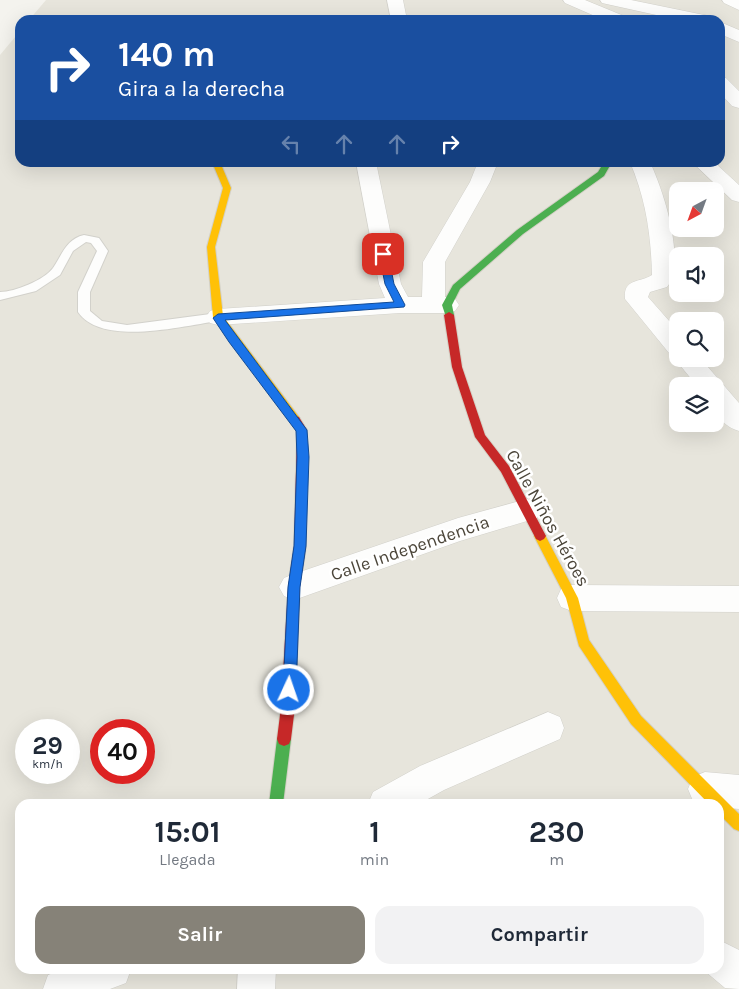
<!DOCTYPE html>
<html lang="es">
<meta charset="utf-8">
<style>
:root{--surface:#fff;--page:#f2f2f3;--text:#1f2937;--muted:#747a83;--accent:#868278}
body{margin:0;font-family:Karla,sans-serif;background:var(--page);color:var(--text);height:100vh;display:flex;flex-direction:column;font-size:19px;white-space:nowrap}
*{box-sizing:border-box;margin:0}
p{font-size:16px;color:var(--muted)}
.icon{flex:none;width:28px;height:28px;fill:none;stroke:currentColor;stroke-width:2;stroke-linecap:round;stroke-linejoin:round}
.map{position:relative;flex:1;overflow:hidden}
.panel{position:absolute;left:15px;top:799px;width:709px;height:175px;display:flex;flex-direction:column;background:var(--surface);border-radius:15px;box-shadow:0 5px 20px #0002}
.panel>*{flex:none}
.hud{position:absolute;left:15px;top:15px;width:710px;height:152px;border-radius:15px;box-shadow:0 5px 20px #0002;background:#1a4fa0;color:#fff;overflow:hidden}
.needle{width:32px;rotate:221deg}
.controls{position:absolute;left:669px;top:182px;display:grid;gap:10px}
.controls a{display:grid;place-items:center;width:55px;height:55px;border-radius:10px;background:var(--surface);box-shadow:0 5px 20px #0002;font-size:25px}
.speed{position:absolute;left:15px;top:719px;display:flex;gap:10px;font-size:25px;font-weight:700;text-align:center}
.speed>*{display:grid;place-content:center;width:65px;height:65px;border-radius:50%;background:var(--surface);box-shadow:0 5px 20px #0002;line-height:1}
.speed small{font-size:12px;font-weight:400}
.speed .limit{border:8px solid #d22;background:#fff;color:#111}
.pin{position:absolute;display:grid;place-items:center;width:42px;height:42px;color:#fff;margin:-21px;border-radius:10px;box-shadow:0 2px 8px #0006}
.me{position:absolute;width:55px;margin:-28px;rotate:3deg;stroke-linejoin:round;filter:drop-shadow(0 0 4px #0008)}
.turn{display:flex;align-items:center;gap:18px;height:105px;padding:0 20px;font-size:22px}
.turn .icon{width:65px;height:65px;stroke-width:2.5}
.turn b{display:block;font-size:35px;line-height:42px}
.lanes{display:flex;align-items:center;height:48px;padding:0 20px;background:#0003;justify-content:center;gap:25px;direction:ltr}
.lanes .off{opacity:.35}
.eta{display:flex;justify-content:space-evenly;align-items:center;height:85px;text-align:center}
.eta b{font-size:30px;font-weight:700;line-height:35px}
.primary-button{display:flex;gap:10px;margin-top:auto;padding:10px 20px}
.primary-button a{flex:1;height:58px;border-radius:15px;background:var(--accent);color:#fff;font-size:20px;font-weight:700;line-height:58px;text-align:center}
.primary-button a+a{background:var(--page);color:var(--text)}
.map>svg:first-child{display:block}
</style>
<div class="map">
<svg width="739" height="989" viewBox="0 0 739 989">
<rect width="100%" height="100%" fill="#f4f3ee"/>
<path fill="#e7e5dc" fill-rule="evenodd" d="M46 0H739V989H0V55L20 31V162H720V20H29ZM678 191H715V229H678ZM678 256H715V294H678ZM678 321H715V359H678ZM678 386H715V424H678ZM26 730H69V772H26ZM101 730H144V772H101ZM20 804H719V969H20Z"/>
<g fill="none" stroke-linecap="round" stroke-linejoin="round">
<defs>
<path id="lane" d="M84 235 99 238 108 251 90 292V311L102 321 127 325 218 313 224 317 218 321C182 326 102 347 78 312V292L97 251 91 243 86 242 73 251 60 275 36 291 0 300V292C15 292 44 280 53 268 62 255 66 239 84 235Z"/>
<path id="street" d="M387 0H403L407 20H391Z
M563 0H585L624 16 626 20H604L565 3Z
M600 0H631L709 16 711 20H679L602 3Z
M722 0H739V10L724 3Z
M720 22 739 30V42L720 34Z
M720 77 726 78 739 91V108L732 106 720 93Z
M356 162H376L401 284 408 297H422L423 262 470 182 478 162H498L490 182 445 262V297L455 299 459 305 455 311 447 313H400L218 325 210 323 206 317 210 311 218 309 385 298 379 284Z
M630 162H650C664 193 678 239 674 273 674 278 670 283 667 287L650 292 648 297 678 331V359H701L739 403V431C716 424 715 407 715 386H697L675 359 677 355 669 353 625 299C623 278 640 283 652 275 651 235 646 200 630 162Z
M692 162H714L739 185V202L732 200Z
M527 499 537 502 541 510 537 518 460 541 294 600 284 596 279 587 284 578 294 574 458 518Z
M572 585 739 586V612L572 611 561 607 557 598 561 589Z
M548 712 560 717 564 728 560 739 444 790 419 804H368L373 792 420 766Z
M705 772 739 775V809L719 807V804H699L693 801 688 789 693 777Z
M719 940 739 950V989L725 988 706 972 704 969H719Z
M64 969H131L126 983 110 989H43L48 975Z
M238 969H276L275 989H237Z"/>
<path id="fast" d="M604 162H612L604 176 523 234 460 289 452 305 454 315 449 318 446 317 442 305 453 285 517 230 598 172Z
M284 732 289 734 291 739 283 804H269L277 739 279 734Z"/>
<path id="slow" d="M212 162H220L231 188 215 247 223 316 299 417 300 420 299 423H291L213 317 207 247 223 188Z
M540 531 544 533 578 598 589 640 641 716 739 814V831L734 829 719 814V804H709L631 724 579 646 566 598 534 536 536 533Z"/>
<path id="jam" d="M449 312 454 315 462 367 485 435 509 466 546 536 544 539 540 541 536 539 501 472 475 437 452 367 444 315Z
M295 416 299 417 307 430 306 546 300 587 295 707 291 739 289 744 284 746 279 744 277 739 281 707 288 587 294 546 297 431 290 420Z"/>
</defs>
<use href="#lane" stroke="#d2d1cb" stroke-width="2"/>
<use href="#street" stroke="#d2d1cb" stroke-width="1"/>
<use href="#fast" stroke="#d3d0c5" stroke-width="2"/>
<use href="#slow" stroke="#d3d0c5" stroke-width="2"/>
<use href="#jam" stroke="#d3d0c5" stroke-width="2"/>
<use href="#lane" fill="#fdfdfc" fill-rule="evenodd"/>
<use href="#street" fill="#fdfdfc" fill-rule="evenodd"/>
<use href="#fast" fill="#4caf50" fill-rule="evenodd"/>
<use href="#slow" fill="#ffc107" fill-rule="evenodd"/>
<use href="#jam" fill="#c62828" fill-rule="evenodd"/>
</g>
<path fill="#1a73e8" stroke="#114b97" d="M383 251 388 254 394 284 405 305 404 307 225 320 307 430 309 457 306 546 300 587 296 690 294 695 289 696 284 695 283 690 288 587 294 546 297 457 296 431 229 342 213 318 218 314 394 302 385 284 379 254Z"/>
<g text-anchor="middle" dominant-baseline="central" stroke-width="5" stroke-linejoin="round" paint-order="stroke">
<g font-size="18" fill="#4b4539" stroke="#fff">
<text transform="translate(548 518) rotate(61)">Calle Niños Héroes</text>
<text transform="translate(410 548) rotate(-19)">Calle Independencia</text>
</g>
</g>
</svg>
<div class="controls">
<a><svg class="needle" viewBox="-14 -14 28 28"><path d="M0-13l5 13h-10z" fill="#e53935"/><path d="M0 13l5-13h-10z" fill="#747a83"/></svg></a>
<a><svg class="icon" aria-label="sound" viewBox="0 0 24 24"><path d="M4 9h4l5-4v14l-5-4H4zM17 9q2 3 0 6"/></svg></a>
<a><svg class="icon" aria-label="search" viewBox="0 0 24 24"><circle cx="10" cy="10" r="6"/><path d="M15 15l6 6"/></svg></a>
<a><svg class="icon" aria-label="layers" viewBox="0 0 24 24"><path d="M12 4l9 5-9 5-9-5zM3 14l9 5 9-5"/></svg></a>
</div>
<div class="speed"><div>29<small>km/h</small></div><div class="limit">40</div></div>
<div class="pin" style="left:383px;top:254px;background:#d93025"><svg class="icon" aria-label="arrive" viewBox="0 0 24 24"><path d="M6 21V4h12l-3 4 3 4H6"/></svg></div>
<svg class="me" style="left:289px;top:690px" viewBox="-20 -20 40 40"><circle r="17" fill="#1a73e8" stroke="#fff" stroke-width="3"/><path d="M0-11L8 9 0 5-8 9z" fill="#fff"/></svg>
<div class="hud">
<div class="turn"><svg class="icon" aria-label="right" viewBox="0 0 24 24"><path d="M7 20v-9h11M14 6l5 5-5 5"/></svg><div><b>140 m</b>Gira a la derecha</div></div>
<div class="lanes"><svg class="icon off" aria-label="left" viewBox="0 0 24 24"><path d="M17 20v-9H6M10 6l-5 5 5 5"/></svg><svg class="icon off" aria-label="ahead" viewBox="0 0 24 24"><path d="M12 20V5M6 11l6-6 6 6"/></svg><svg class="icon off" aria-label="ahead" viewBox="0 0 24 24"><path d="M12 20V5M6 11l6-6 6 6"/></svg><svg class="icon" aria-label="right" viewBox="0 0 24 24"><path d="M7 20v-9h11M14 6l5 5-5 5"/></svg></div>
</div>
<section class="panel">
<div class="eta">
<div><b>15:01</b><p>Llegada</p></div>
<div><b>1</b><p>min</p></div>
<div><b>230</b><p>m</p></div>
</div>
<div class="primary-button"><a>Salir</a><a>Compartir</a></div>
</section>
</div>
